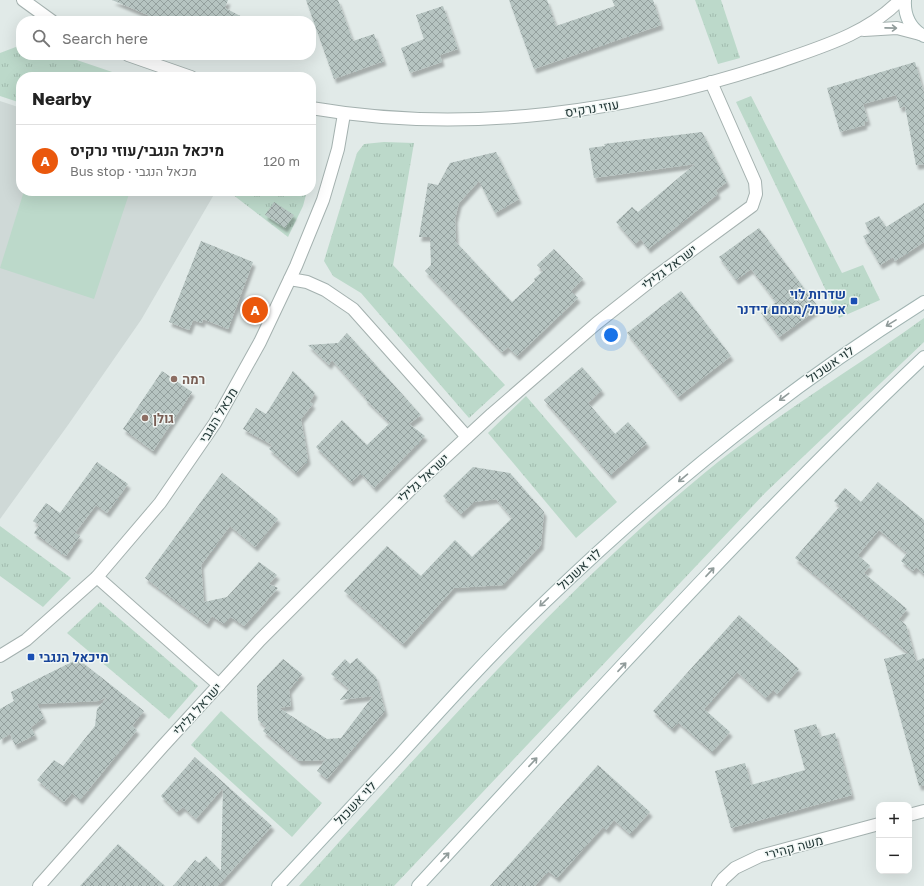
<!DOCTYPE html>
<html lang="en">
<head>
<meta charset="utf-8">
<style>
	body { margin:0; font-family:"Golos Text",Heebo,sans-serif; background:#f2f2f2; color:#222 }
	.controls { position:absolute; right:12px; bottom:12px; display:grid; overflow:hidden; border-radius:8px; box-shadow:0 4px 16px #0002 }
	.controls button { width:36px; height:36px; display:grid; place-items:center; padding:0; border:0; border-bottom:1px solid #e0e0e0; background:#fff; color:#222; font:20px sans-serif }
	.you { position:absolute; left:611px; top:335px; width:14px; height:14px; margin:-10px; border:3px solid #fff; border-radius:50%; background:#1a73e8; box-shadow:0 0 0 6px #1a73e833 }
	.badge { display:grid; place-items:center; width:26px; height:26px; border-radius:50%; background:#ea580c; color:#fff; font-size:13px; font-weight:700 }
	.pin { position:absolute; translate:-50% -50%; border:2px solid #fff; box-shadow:0 1px 4px #0006 }
	.list { margin:0; padding:0; list-style:none }
	h2 { display:flex; justify-content:space-between; align-items:center; height:52px; margin:0; padding:0 16px; font-size:17px }
	h2 small { font-size:13px; font-weight:400; color:#767676 }
	.list li { display:grid; grid-template-columns:26px 1fr auto; gap:12px; align-items:center; box-sizing:border-box; height:72px; padding:0 16px; border-top:1px solid #e0e0e0 }
	.list b { display:block; font-size:15px; white-space:nowrap }
	.list p { margin:0; font-size:13px; white-space:nowrap; color:#767676 }
	.list em { font-size:13px; font-style:normal; color:#767676 }
	.icon { flex:none; width:22px; height:22px; fill:none; stroke:currentColor; stroke-width:2; stroke-linecap:round; stroke-linejoin:round }
	.map { position:relative; flex:none; width:924px; height:886px; overflow:hidden }
	.search { position:absolute; background:#fff; box-shadow:0 4px 16px #0002; left:16px; top:16px; width:300px; height:44px; display:flex; align-items:center; gap:10px; box-sizing:border-box; padding:0 14px; border-radius:16px; color:#767676; font-size:15px }
	.panel { position:absolute; background:#fff; box-shadow:0 4px 16px #0002; left:16px; top:72px; width:300px; height:124px; border-radius:16px }
	.map>svg:first-child { display:block }
</style>
</head>
<body>
<div class="map">
<svg width="924" height="886" viewBox="0 0 924 886">
	<defs>
		<pattern id="park-tufts" width="24" height="20" patternUnits="userSpaceOnUse"><rect width="24" height="20" fill="#bcd9ca"/><path d="M3 7l-1-3M5 7V3M7 7l1-3M15 17l-1-3M17 17v-4M19 17l1-3" fill="none" stroke="#a1bbae"/></pattern>
		<pattern id="building-cross-hatch" width="8" height="8" patternUnits="userSpaceOnUse"><rect width="8" height="8" fill="#b6c4c1"/><path d="M0 0l8 8M0 8l8-8" fill="none" stroke="#94a09e"/></pattern>
		<filter id="shadow"><feDropShadow dx="2.5" dy="4.5" stdDeviation="1" flood-color="#0004"/></filter>
	</defs>
	<rect width="100%" height="100%" fill="#e1eae8"/>
	<polygon fill="#cfd9d7" points="0,101 21,108 21,191 216,191 141,320 68,425 0,519"/>
	<g fill="url(#park-tufts)">
		<polygon points="695,0 721,0 740,58 718,64"/>
		<polygon points="21,45 21,55 62,55 127,77 21,77 21,103 0,96 0,53"/>
		<polygon points="751,96 842,273 863,265 880,300 839,318 736,102"/>
		<polygon points="384,142 414,143 393,265 505,385 469,418 361,293 333,276 324,261 357,153 364,144"/>
		<polygon points="228,191 307,191 303,206 288,237"/>
		<path d="M924 318V342L766 492 394 886H299C433 740 563 587 718 462 784 410 856 367 924 318Z"/>
		<polygon points="526,396 617,502 576,538 488,433"/>
		<polygon points="0,526 71,578 43,607 0,576"/>
		<polygon points="100,602 198,686 169,719 67,633"/>
		<polygon points="221,711 322,803 292,837 191,745"/>
	</g>
	<polygon fill="#bcd9ca" points="24,191 130,191 94,299 0,268"/>
	<g fill="url(#building-cross-hatch)" filter="url(#shadow)">
		<polygon points="112,0 228,0 225,8 250,21 162,21"/>
		<polygon points="306,0 338,0 353,41 374,34 384,61 334,79"/>
		<polygon points="509,0 547,0 556,26 615,6 612,0 653,0 661,25 534,69"/>
		<polygon points="443,6 458,49 440,55 442,62 410,73 401,48 424,39 416,15"/>
		<polygon points="915,62 924,93 924,164 916,165 905,106 900,108 896,95 863,104 868,121 864,122 865,125 840,132 827,88"/>
		<polygon points="702,132 727,182 716,190 718,194 648,249 641,239 635,244 616,222 632,207 638,212 695,164 594,178 589,148 605,146 604,144"/>
		<polygon points="496,152 519,199 495,213 479,181 459,203 455,219 456,242 512,302 535,281 534,279 543,271 537,265 554,249 583,279 571,291 578,298 517,356 508,347 502,352 425,271 431,265 430,237 419,237 428,183 438,185 450,163"/>
		<polygon points="274,202 294,215 285,228 265,215"/>
		<polygon points="924,203 924,242 895,261 893,257 880,265 863,236 870,233 865,223 879,216 886,227"/>
		<polygon points="759,228 819,308 779,337 761,313 776,302 751,269 736,280 719,257"/>
		<polygon points="201,241 253,262 228,329 203,319 202,323 193,320 189,330 169,322"/>
		<polygon points="681,291 731,356 678,397 627,333"/>
		<polygon points="347,333 421,415 409,424 425,436 374,488 361,473 351,482 316,447 342,420 367,445 390,423 365,399 366,398 332,360 329,365 308,345 338,343"/>
		<polygon points="582,367 602,390 588,403 615,434 628,422 647,443 610,475 544,400"/>
		<polygon points="162,371 192,392 153,451 123,429"/>
		<polygon points="293,371 315,393 310,402 313,404 301,419 308,460 296,473 269,449 272,445 243,429 256,408 266,414"/>
		<polygon points="97,462 128,484 107,513 96,505 75,533 80,536 66,556 34,533 39,525 33,521 46,503 60,513"/>
		<polygon points="473,467 510,473 544,512 541,545 503,585 454,588 403,644 344,591 387,546 421,576 455,540 472,557 512,518 496,499 474,502 461,514 443,496"/>
		<polygon points="222,473 278,519 255,547 230,526 201,565 204,602 227,597 259,562 277,575 269,584 278,588 244,626 231,617 224,624 212,616 207,624 145,578"/>
		<polygon points="878,482 924,520 924,574 916,567 913,571 901,561 907,553 879,530 858,555 870,566 864,573 907,609 899,619 906,625 916,661 924,658 924,785 919,786 884,659 908,653 795,558 840,506 834,501 845,488 861,502"/>
		<polygon points="739,615 799,669 777,694 773,690 766,698 737,672 704,709 730,732 712,752 678,722 672,729 653,711"/>
		<polygon points="357,658 376,677 385,711 327,779 317,771 325,760 299,761 263,731 266,727 258,720 257,686 283,659 302,674 289,690 291,706 279,708 327,739 341,738 373,696 340,700 349,689 331,674 345,659 350,664"/>
		<polygon points="78,659 144,711 132,726 137,730 80,800 72,793 64,802 37,780 54,760 63,766 95,726 97,709 107,697 98,701 37,704 44,718 31,727 35,735 15,745 10,734 0,740 0,709 14,701 11,692"/>
		<polygon points="816,724 820,737 835,733 852,795 731,828 715,771 745,763 751,785 805,770 794,730"/>
		<polygon points="195,757 272,826 218,886 173,886 195,860 199,863 206,856 221,871 223,788 196,819 183,807 177,812 161,796"/>
		<polygon points="598,765 650,812 630,834 614,820 606,830 603,827 557,878 548,871 535,886 490,886"/>
		<polygon points="118,844 165,886 80,886"/>
	</g>
	<g fill="none" stroke-linecap="round" stroke-linejoin="round">
		<defs>
			<g id="street">
				<polyline points="23,0 52,21"/>
				<polyline points="864,30 897,28 920,34"/>
				<polyline points="128,55 191,77"/>
				<path d="M311 108C468 135 631 112 781 61 824 46 868 33 900 0"/>
				<polyline points="290,279 307,282 325,290 353,309 467,437"/>
				<polyline points="97,577 219,685"/>
				<polyline points="0,656 26,640 97,577 160,503 215,423 260,342 296,266 323,200 338,149 344,114"/>
				<polyline points="909,815 924,811"/>
				<polyline points="39,886 162,747 260,640 414,486 492,414 597,323 654,278 752,206 756,194 755,182 711,82"/>
				<polyline points="718,886 723,879 735,868 760,856 879,824"/>
			</g>
			<g id="secondary">
				<path d="M905 0C904 15 910 29 924 36"/>
				<path d="M278 886C318 843 358 800 398 757 446 704 494 651 546 601 662 489 787 388 924 302"/>
				<path d="M418 886C584 707 747 525 924 357"/>
			</g>
		</defs>
		<use href="#street" stroke="#a4b1af" stroke-width="14"/>
		<use href="#secondary" stroke="#a1b4b2" stroke-width="14"/>
		<use href="#street" stroke="#fff" stroke-width="12"/>
		<use href="#secondary" stroke="#fff" stroke-width="12"/>
	</g>
	<defs><path id="oneway-shaft" d="M-6 0H5M1.5-3L5.5 0L1.5 3" fill="none" stroke-width="1.6" stroke-linecap="round" stroke-linejoin="round"/></defs>
	<g stroke="#919c9b">
		<use href="#oneway-shaft" transform="translate(891 28) rotate(1)"/>
		<use href="#oneway-shaft" transform="translate(891 323) rotate(148)"/>
		<use href="#oneway-shaft" transform="translate(784 397) rotate(143)"/>
		<use href="#oneway-shaft" transform="translate(683 478) rotate(140)"/>
		<use href="#oneway-shaft" transform="translate(710 572) rotate(-47)"/>
		<use href="#oneway-shaft" transform="translate(544 602) rotate(136)"/>
		<use href="#oneway-shaft" transform="translate(622 667) rotate(-47)"/>
		<use href="#oneway-shaft" transform="translate(533 762) rotate(-47)"/>
		<use href="#oneway-shaft" transform="translate(445 857) rotate(-47)"/>
	</g>
	<g fill="#1a4fb4" stroke="#f1f7f5" stroke-width="1.5">
		<rect x="850" y="297" width="8" height="8" rx="2"/>
		<rect x="27" y="653" width="8" height="8" rx="2"/>
	</g>
	<g fill="#8d6e63" stroke="#f1f7f5" stroke-width="1.5">
		<circle cx="174" cy="379" r="4"/>
		<circle cx="145" cy="418" r="4"/>
	</g>
	<g text-anchor="middle" stroke-width="3" stroke-linejoin="round" paint-order="stroke">
		<g font-size="13" fill="#233837" stroke="#f1f7f5">
			<text transform="translate(592 108) rotate(-9)" y="5">עוזי נרקיס</text>
			<text transform="translate(669 267) rotate(-37)" y="5">ישראל גלילי</text>
			<text transform="translate(830 364) rotate(-35)" y="5">לוי אשכול</text>
			<text transform="translate(218 415) rotate(-59)" y="5">מכאל הנגבי</text>
			<text transform="translate(423 478) rotate(-43)" y="5">ישראל גלילי</text>
			<text transform="translate(579 569) rotate(-43)" y="5">לוי אשכול</text>
			<text transform="translate(197 709) rotate(-48)" y="5">ישראל גלילי</text>
			<text transform="translate(355 803) rotate(-47)" y="5">לוי אשכול</text>
			<text transform="translate(794 847) rotate(-15)" y="5">משה קהירי</text>
		</g>
		<g font-size="13" font-weight="bold" fill="#164399" stroke="#f1f7f5" text-anchor="end">
			<text x="846" y="299">שדרות לוי<tspan x="846" dy="15">אשכול/מנחם דידנר</tspan></text>
			<text x="39" y="662" text-anchor="start">מיכאל הנגבי</text>
		</g>
		<g font-size="13" font-weight="bold" fill="#785e54" stroke="#f1f7f5" text-anchor="start">
			<text x="182" y="384">רמה</text>
			<text x="153" y="423">גולן</text>
		</g>
	</g>
</svg>
<div class="controls">
<button>+</button>
<button>−</button>
</div>
<div class="you"></div>
<div class="pin badge" style="left:255px;top:310px">A</div>
<div class="search"><svg class="icon" aria-label="search" viewBox="0 0 24 24"><circle cx="10" cy="10" r="6"/><path d="M15 15l6 6"/></svg>Search here</div>
<section class="panel">
<h2>Nearby<small></small></h2>
<ul class="list">
<li><span class="badge">A</span><div><b>מיכאל הנגבי/עוזי נרקיס</b><p>Bus stop · מכאל הנגבי</p></div><em>120 m</em></li>
</ul>
</section>
</div>
</body>
</html>
